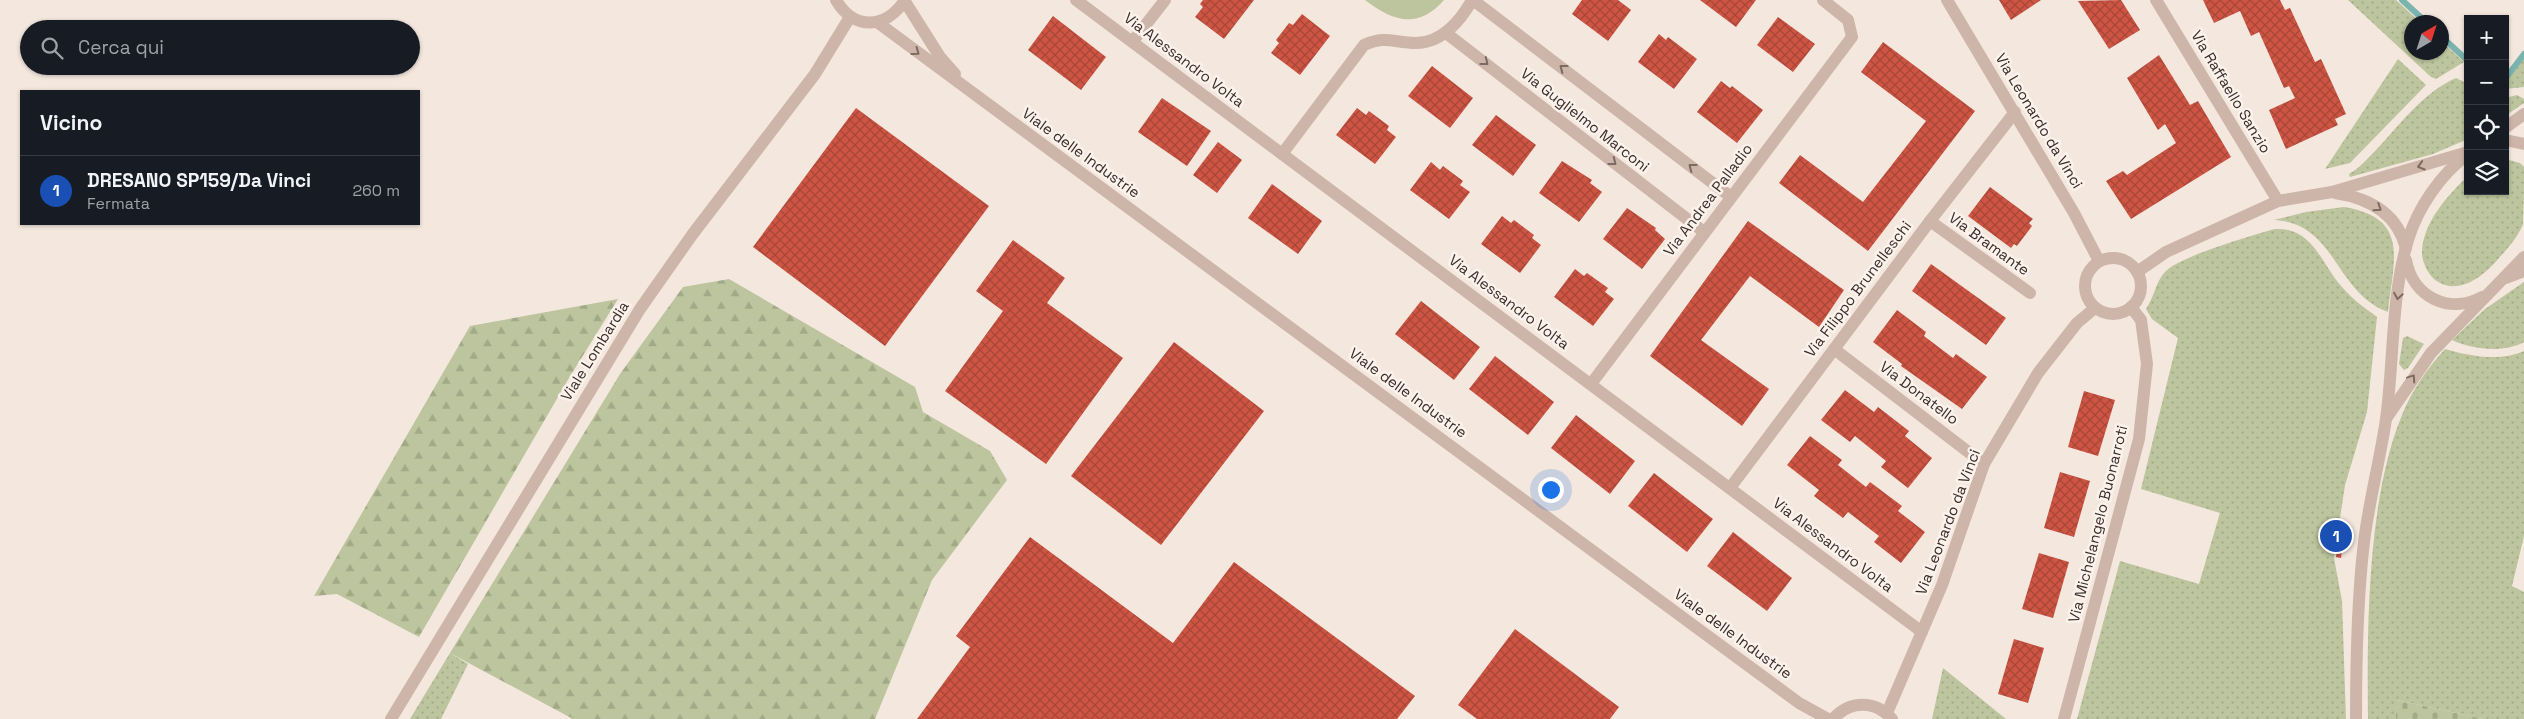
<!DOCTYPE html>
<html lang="it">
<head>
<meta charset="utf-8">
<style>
	body { margin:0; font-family:"Space Grotesk",sans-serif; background:#242831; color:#f1f3f6 }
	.controls { position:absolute; right:15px; top:15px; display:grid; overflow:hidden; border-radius:0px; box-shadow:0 1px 4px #0004 }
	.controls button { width:45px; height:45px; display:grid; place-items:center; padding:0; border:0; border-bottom:1px solid #363941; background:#171b24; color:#f1f3f6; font:25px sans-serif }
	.compass { position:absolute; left:2404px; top:15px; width:45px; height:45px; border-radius:50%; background:#171b24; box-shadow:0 1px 4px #0004; rotate:39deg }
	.you { position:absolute; left:1550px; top:489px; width:18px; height:18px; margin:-12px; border:4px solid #fff; border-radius:50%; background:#1a73e8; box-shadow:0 0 0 8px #1a73e833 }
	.badge { display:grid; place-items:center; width:32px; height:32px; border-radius:50%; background:#0f766e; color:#fff; font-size:16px; font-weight:700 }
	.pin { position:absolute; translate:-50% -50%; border:2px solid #fff; box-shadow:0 1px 5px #0006 }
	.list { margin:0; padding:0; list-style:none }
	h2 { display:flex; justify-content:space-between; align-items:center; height:65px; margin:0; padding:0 20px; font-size:21px }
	h2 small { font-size:16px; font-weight:400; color:#9ea1a6 }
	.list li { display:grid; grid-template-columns:32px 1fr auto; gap:15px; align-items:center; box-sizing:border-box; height:70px; padding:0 20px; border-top:1px solid #363941 }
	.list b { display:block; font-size:19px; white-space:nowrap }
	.list p { margin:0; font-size:16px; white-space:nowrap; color:#9ea1a6 }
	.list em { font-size:16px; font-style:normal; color:#9ea1a6 }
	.icon { flex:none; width:28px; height:28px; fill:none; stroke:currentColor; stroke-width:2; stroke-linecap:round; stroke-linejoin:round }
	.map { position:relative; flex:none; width:2524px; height:719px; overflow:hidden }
	.search { position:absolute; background:#171b24; box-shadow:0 1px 4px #0004; left:20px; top:20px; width:400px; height:55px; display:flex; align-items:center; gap:12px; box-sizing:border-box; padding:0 18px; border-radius:28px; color:#9ea1a6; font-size:19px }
	.panel { position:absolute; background:#171b24; box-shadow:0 1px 4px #0004; left:20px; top:90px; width:400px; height:135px; border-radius:0px }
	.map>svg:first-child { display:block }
</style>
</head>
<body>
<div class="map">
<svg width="2524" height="719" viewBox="0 0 2524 719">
	<defs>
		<pattern id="grass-dots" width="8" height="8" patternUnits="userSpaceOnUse" patternTransform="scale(1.25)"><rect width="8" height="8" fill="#bcc59d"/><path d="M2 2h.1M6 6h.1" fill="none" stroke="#a2a987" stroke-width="1.8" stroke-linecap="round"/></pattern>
		<pattern id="forest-firs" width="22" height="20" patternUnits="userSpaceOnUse" patternTransform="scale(1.25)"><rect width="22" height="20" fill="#bcc59d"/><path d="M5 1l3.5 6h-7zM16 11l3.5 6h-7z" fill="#a2a987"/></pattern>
		<pattern id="cemetery-stones" width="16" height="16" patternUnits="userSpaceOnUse" patternTransform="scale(1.25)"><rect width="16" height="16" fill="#bcc59d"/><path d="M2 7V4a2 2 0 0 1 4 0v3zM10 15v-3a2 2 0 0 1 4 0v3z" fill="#a2a987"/></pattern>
		<pattern id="building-cross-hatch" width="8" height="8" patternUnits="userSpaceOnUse" patternTransform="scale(1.25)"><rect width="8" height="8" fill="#ce5443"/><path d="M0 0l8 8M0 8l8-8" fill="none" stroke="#a84638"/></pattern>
	</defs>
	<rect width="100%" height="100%" fill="#f4e7de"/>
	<g fill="url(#grass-dots)">
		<polygon points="2348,0 2396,0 2420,22 2412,22 2412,52 2442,52 2442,42 2464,62 2436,79 2431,77"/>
		<polygon points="2524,58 2524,87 2505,89 2505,83"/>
		<polygon points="2398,59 2426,85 2350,163 2325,169"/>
		<path d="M2456 78 2468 84V139L2433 154 2350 177 2349 174C2360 168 2369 157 2378 148 2401 123 2424 92 2456 78Z"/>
		<polygon points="2517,95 2524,99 2524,103 2505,116 2505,98"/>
		<path d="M2505 159 2520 163 2524 167C2524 181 2524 211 2523 224 2518 237 2508 248 2499 258 2484 276 2458 297 2435 280 2428 274 2422 262 2422 253 2422 223 2448 195 2468 176V191H2505Z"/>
		<path d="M2344 207C2411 218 2393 261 2388 312 2335 293 2336 223 2274 220L2306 212Z"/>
		<path d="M2275 229C2313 227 2321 264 2342 287 2352 299 2365 308 2377 317L2367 412 2345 485 2334 558 2342 601 2346 719H2077L2120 561 2199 584 2220 513 2141 489 2178 338 2152 319 2146 309C2154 298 2156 281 2165 272 2178 257 2253 235 2275 229Z"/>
		<path d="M2524 282V342C2504 353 2473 350 2452 340L2485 309Z"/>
		<polygon points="2407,336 2424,344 2408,368 2404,370 2399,364 2403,338"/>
		<path d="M2445 349C2469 356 2500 362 2524 351V536L2512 586 2524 592V719H2484L2396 700V719H2368C2367 628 2367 500 2402 415 2412 390 2427 369 2445 349Z"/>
		<polygon points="450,653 468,664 441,719 410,719"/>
		<polygon points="1943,668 2006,719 1932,719"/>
	</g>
	<g fill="url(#forest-firs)">
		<polygon points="729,279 915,387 923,412 990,451 1007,480 932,580 875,719 573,719 450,653 620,374 683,287"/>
		<polygon points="618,299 569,378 419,637 337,594 314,596 470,326"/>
	</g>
	<polygon fill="url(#cemetery-stones)" points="2396,700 2484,719 2396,719"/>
	<path fill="#bcc59d" d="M1365 0H1444C1418 30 1392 21 1365 0Z"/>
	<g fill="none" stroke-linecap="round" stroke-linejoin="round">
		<g stroke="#7bb4af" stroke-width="6">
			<polyline points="2402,0 2426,22"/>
			<polyline points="2442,37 2468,61"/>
			<polyline points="2505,79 2524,54"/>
		</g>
	</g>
	<g fill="url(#building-cross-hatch)">
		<polygon points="1203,0 1254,0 1224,39 1195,17 1203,7 1200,4"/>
		<polygon points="1582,0 1618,0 1631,10 1608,41 1572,14"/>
		<polygon points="1700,0 1756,0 1736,27"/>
		<polygon points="1999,0 2041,0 2011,20"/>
		<polygon points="2121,0 2140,30 2109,49 2078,1"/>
		<polygon points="2203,0 2280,0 2285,10 2290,8 2315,62 2321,59 2346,114 2335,119 2338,125 2286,149 2269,110 2295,98 2289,86 2284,88 2259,32 2251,36 2240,11 2214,23"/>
		<polygon points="1302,14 1330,36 1300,75 1271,53 1279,43 1276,40 1289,23 1293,25"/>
		<polygon points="1053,16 1106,57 1081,90 1028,50"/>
		<polygon points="1778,17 1815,44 1793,72 1757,45"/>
		<polygon points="1659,34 1666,40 1668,37 1697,59 1674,89 1638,62"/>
		<polygon points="1883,42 1975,111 1868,251 1779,183 1800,155 1863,202 1926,121 1861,72"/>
		<polygon points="2159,55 2190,105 2198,101 2231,157 2131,219 2106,181 2123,171 2127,175 2176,143 2165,124 2158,130 2127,78"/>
		<polygon points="1432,66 1473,98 1450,128 1408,96"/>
		<polygon points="1721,81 1730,88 1732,86 1763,110 1737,143 1697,112"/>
		<polygon points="1162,98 1211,131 1187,166 1138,132"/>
		<polygon points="856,108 989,206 885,346 753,247"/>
		<polygon points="1357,108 1366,115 1369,111 1389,126 1387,130 1396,137 1375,164 1336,135"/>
		<polygon points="1496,115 1536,145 1513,176 1472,145"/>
		<polygon points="1218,142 1242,160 1217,193 1193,175"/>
		<polygon points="1562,161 1592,180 1590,183 1602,192 1579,222 1539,193"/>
		<polygon points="1431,162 1440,170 1443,166 1463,181 1460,185 1470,192 1449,219 1410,190"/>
		<polygon points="1272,184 1322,221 1298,254 1248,218"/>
		<polygon points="1990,187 2033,219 2029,223 2032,226 2017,246 2014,244 2011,248 1968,216"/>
		<polygon points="1627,208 1656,228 1655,230 1665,239 1642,269 1603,239"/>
		<polygon points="1502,216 1511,223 1514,220 1534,235 1532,238 1541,245 1520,273 1481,244"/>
		<polygon points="1748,221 1844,290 1819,327 1750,276 1701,340 1769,389 1742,426 1650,356"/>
		<polygon points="1013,240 1065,278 1047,303 1123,358 1046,464 945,391 1003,311 976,291"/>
		<polygon points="1931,264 2006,318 1986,345 1912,291"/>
		<polygon points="1575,269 1584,276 1587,273 1608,288 1605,292 1614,299 1593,326 1554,297"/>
		<polygon points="1421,301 1480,347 1454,380 1395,334"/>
		<polygon points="1897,310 1926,332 1924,336 1953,358 1956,354 1987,377 1962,409 1901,366 1902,364 1873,342"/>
		<polygon points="1174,342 1264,411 1161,545 1071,476"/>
		<polygon points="1495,356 1554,402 1528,435 1469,389"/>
		<polygon points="1845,390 1874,412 1878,407 1909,431 1905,436 1932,458 1908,488 1881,467 1886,461 1855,436 1850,442 1821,420"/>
		<polygon points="2084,391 2115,400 2098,456 2068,447"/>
		<polygon points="1576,415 1635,461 1610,494 1551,448"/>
		<polygon points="1810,436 1842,460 1838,465 1866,487 1870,482 1902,506 1898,511 1925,532 1901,563 1874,542 1879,536 1848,512 1843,518 1814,496 1819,490 1787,465"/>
		<polygon points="2060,472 2090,481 2074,537 2044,528"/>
		<polygon points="1654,473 1713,519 1687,552 1628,506"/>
		<polygon points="1733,532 1792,578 1767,611 1707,566"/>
		<polygon points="1030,537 1173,643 1234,562 1415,696 1397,719 917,719 970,647 956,636"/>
		<polygon points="2338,544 2343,544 2341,558 2336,557"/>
		<polygon points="2039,553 2069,562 2053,618 2022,609"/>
		<polygon points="1515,629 1619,707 1610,719 1477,719 1458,705"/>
		<polygon points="2014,639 2044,648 2028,703 1998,694"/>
	</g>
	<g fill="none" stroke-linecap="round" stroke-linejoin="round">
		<g stroke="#ceb5a9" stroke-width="12">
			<path d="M836 0C854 31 886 29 905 0"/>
			<polyline points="904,0 940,57 955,74"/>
			<polyline points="1076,0 1922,632"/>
			<polyline points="1473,0 1731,197"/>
			<polyline points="1947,0 2074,213 2099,261"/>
			<polyline points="2156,0 2278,201"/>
			<polyline points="877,22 1697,628 1799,703 1828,719"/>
			<polyline points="1446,33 1704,232"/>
			<polyline points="1133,41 1165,0"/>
			<path d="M1282 154 1364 45C1386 35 1394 43 1416 43 1442 43 1461 20 1472 0"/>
			<path d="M2335 193C2369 198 2397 213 2406 248"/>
			<polyline points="1930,221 2030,293"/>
			<circle cx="2113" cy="286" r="28"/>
			<polyline points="2137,272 2166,252 2278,201 2332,192 2468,152"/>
			<polyline points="2506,278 2524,271"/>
			<polyline points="1834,349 1984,464"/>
			<polyline points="1591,384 1852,37 1848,20 1823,0"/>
			<polyline points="1730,488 1930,221 2015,112"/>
			<polyline points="1887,713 1942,585 1984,464 2038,373 2077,323 2095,308"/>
			<polyline points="391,719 640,309 692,235 815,74 850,17"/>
			<path d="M1833 719C1850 700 1875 700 1892 719"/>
			<polyline points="2064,719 2139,439 2147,364 2141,320 2131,307"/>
		</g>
		<g stroke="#ceb5a9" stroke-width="12">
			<polyline points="2505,128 2524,114"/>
			<polyline points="2505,140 2524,144"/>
			<path d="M2406 260C2413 297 2449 315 2482 297"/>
			<polyline points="2387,417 2431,353 2524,257"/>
			<path d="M2356 719C2356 660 2357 600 2364 542 2369 501 2380 460 2386 419 2394 361 2391 296 2408 240 2418 207 2441 174 2468 154"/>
		</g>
	</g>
	<defs><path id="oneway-chevron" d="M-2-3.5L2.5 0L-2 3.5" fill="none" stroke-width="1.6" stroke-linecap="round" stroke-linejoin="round" transform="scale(1.25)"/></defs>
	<g stroke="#7d6a63">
		<use href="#oneway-chevron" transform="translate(916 52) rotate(36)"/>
		<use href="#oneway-chevron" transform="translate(1485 62) rotate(38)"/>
		<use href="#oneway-chevron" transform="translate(1563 68) rotate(-143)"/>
		<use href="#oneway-chevron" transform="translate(1613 162) rotate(38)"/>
		<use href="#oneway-chevron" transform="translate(2421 166) rotate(164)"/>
		<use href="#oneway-chevron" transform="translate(1692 167) rotate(-143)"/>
		<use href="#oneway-chevron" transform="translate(2378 208) rotate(33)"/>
		<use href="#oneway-chevron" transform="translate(2398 296) rotate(99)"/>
		<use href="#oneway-chevron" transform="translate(2412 378) rotate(-56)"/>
	</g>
	<g text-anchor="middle" stroke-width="5" stroke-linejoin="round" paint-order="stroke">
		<g font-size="15" fill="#3a2c29" stroke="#fbf2eb">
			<text transform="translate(1184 60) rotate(37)" y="5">Via Alessandro Volta</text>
			<text transform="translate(2231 92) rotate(59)" y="5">Via Raffaello Sanzio</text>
			<text transform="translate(1585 120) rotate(38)" y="5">Via Guglielmo Marconi</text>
			<text transform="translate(2039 121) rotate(59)" y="5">Via Leonardo da Vinci</text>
			<text transform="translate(1081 153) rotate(36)" y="5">Viale delle Industrie</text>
			<text transform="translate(1708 200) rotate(-53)" y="5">Via Andrea Palladio</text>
			<text transform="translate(1989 244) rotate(36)" y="5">Via Bramante</text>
			<text transform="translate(1858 289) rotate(-53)" y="5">Via Filippo Brunelleschi</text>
			<text transform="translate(1509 302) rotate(37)" y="5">Via Alessandro Volta</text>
			<text transform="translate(595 351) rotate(-58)" y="5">Viale Lombardia</text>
			<text transform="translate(1408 393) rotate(36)" y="5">Viale delle Industrie</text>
			<text transform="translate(1919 393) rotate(37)" y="5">Via Donatello</text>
			<text transform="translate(1948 522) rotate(-69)" y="5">Via Leonardo da Vinci</text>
			<text transform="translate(2098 524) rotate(-76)" y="5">Via Michelangelo Buonarroti</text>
			<text transform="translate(1833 545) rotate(37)" y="5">Via Alessandro Volta</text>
			<text transform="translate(1733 634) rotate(36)" y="5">Viale delle Industrie</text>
		</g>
	</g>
</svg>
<div class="controls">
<button>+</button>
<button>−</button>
<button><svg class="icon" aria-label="locate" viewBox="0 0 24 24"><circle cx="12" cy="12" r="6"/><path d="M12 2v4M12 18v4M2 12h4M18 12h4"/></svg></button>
<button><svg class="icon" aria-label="layers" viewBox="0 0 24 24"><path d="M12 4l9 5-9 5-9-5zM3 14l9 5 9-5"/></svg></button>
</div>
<svg class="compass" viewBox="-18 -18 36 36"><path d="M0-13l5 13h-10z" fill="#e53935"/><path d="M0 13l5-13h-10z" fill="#9ea1a6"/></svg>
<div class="you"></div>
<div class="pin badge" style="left:2336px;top:536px;background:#1a4fb4">1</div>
<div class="search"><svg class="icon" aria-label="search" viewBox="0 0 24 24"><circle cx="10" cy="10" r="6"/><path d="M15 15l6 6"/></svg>Cerca qui</div>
<section class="panel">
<h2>Vicino<small></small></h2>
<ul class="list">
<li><span class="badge" style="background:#1a4fb4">1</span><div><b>DRESANO SP159/Da Vinci</b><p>Fermata</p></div><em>260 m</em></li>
</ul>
</section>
</div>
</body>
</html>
